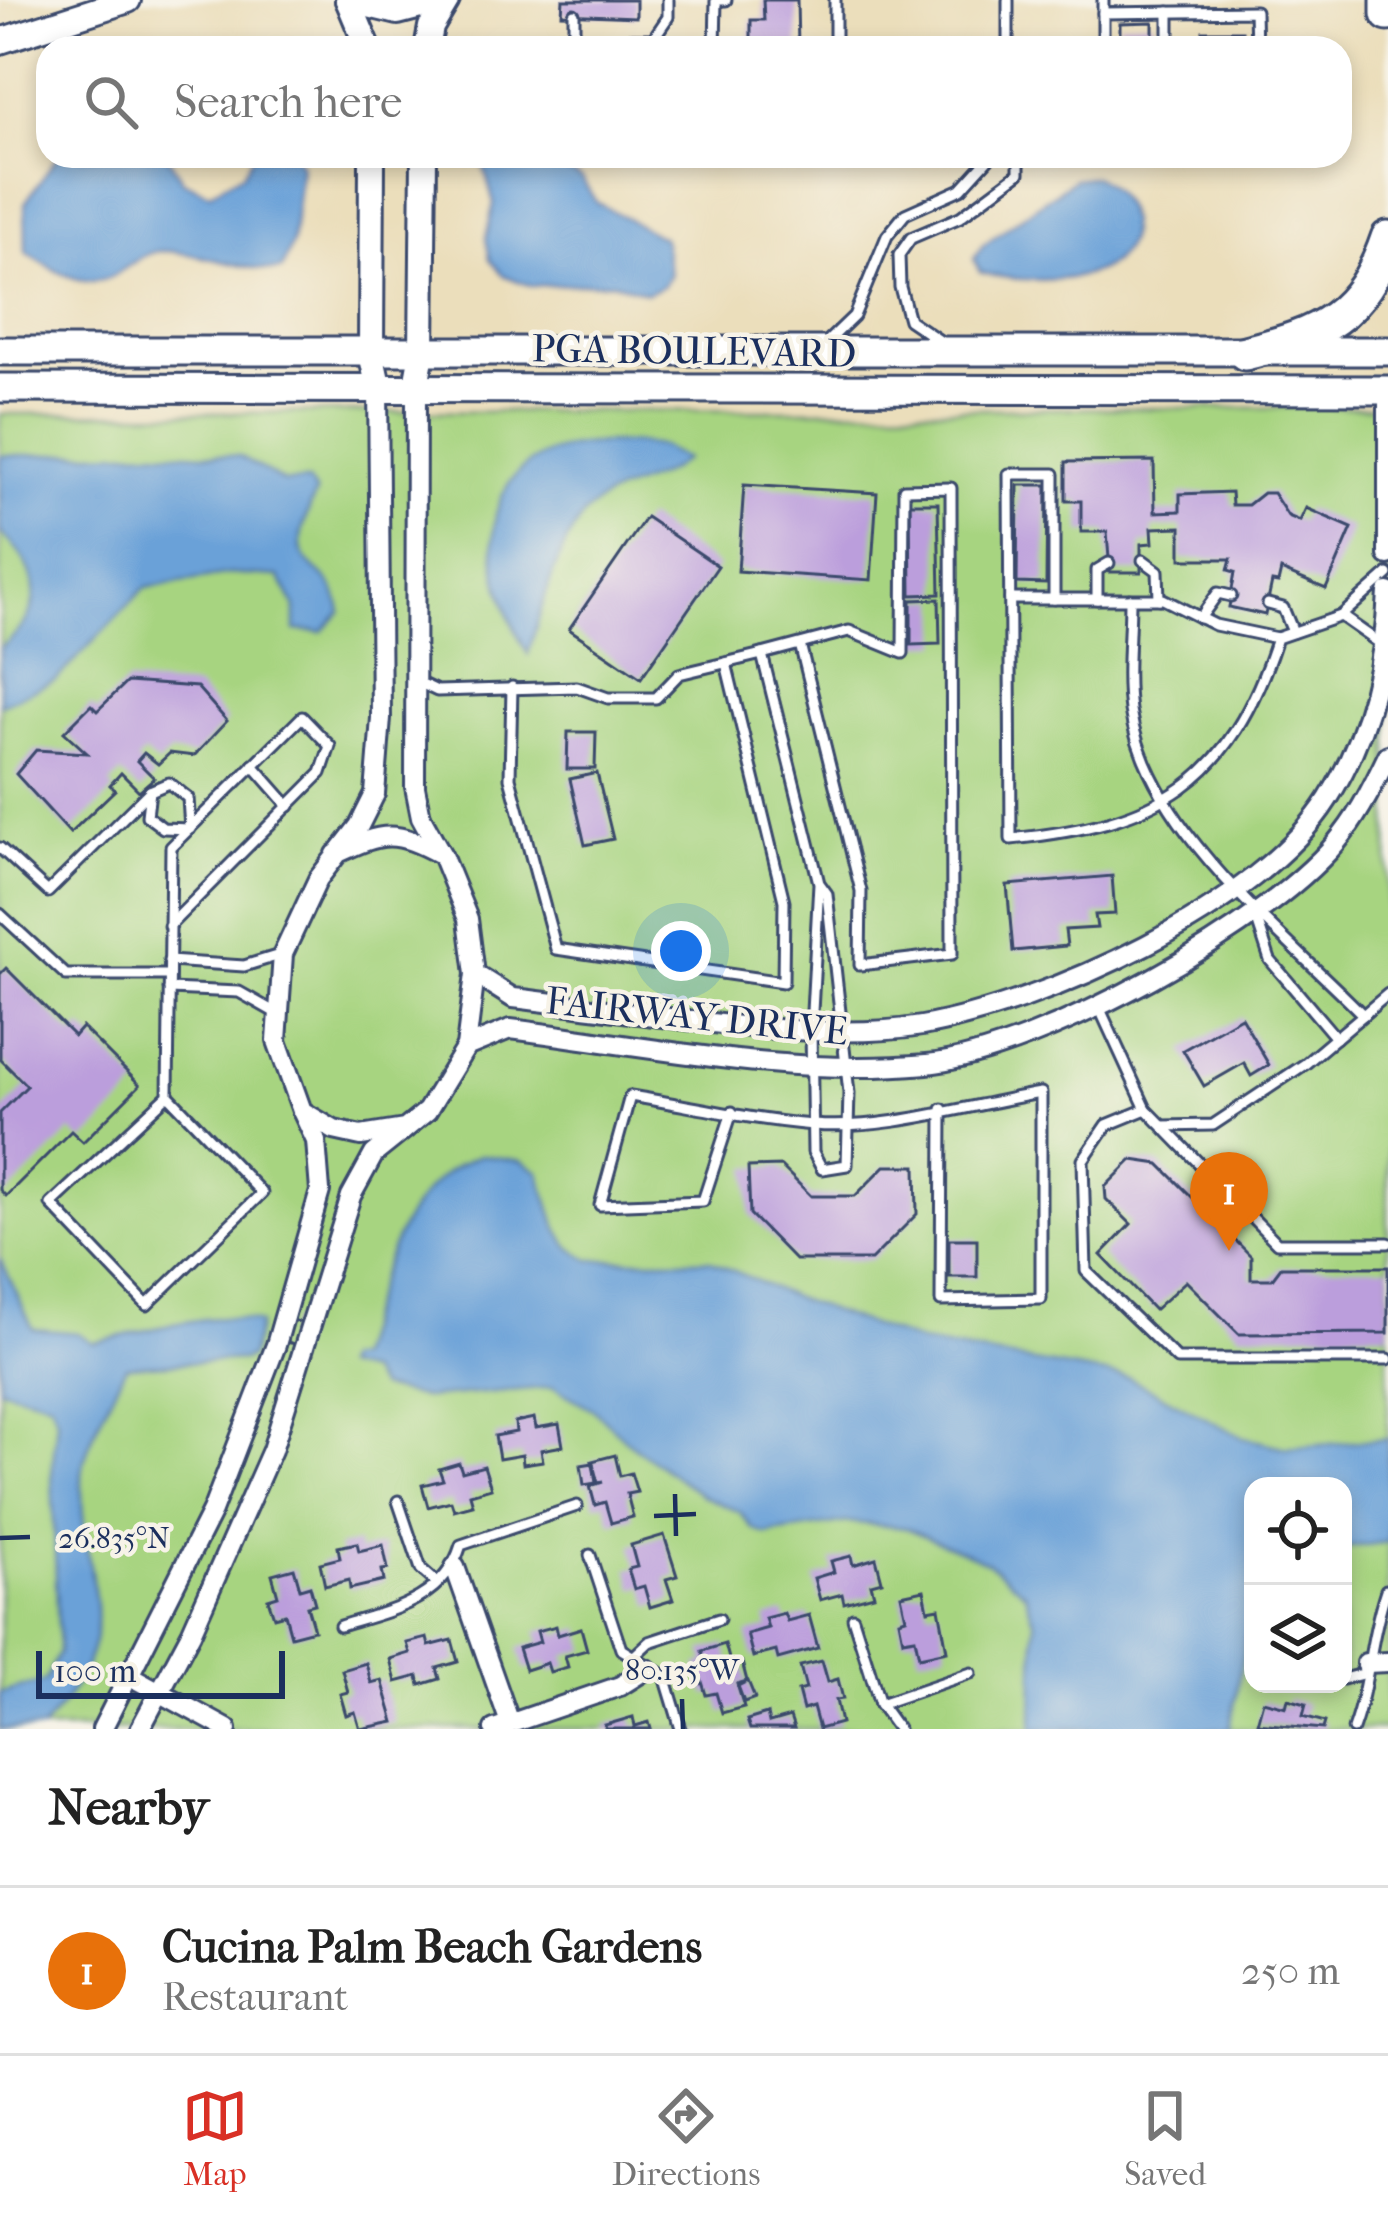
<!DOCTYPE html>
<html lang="en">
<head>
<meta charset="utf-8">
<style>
	body { margin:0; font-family:"IM FELL French Canon",serif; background:#f2f2f2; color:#222 }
	.controls { position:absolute; right:36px; bottom:36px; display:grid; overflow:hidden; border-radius:24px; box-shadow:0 6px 18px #0003 }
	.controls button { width:108px; height:108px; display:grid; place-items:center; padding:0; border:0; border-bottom:3px solid #e0e0e0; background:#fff; color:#222; font:60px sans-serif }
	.scale { position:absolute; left:36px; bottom:30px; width:249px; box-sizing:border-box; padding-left:12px; border:6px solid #1b2f5e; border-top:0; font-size:33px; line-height:42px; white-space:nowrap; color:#1b2f5e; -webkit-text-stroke:9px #f7f3e8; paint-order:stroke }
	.you { position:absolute; left:681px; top:951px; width:42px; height:42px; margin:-30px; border:9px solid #fff; border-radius:50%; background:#1a73e8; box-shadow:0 0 0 18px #1a73e833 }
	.badge { display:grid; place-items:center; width:78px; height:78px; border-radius:50%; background:#d93025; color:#fff; font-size:39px; font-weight:700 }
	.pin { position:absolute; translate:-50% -99px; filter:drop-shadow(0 3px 6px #0008) }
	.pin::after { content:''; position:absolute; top:63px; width:42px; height:36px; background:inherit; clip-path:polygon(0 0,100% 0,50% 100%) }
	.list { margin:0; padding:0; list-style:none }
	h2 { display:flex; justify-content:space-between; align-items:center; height:156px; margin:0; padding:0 48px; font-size:51px }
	h2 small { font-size:39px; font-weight:400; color:#767676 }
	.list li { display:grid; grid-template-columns:78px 1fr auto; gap:36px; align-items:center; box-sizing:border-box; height:168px; padding:0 48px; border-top:3px solid #e0e0e0 }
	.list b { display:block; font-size:45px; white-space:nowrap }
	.list p { margin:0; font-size:39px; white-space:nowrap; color:#767676 }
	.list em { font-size:39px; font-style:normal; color:#767676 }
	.icon { flex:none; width:66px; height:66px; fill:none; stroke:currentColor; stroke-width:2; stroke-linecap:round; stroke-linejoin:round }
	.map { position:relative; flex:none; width:1388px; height:1729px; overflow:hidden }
	.search { position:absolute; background:#fff; box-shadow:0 6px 18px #0003; left:36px; right:36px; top:36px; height:132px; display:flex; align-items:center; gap:30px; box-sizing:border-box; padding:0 42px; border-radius:36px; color:#767676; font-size:45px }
	.sheet { height:324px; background:#fff }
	nav { display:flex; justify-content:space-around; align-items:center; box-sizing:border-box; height:168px; border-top:3px solid #e0e0e0; background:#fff; font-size:33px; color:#767676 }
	nav a { display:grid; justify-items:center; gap:6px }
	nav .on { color:#d93025 }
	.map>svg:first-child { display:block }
</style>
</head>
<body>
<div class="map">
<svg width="1388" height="1729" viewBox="0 0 1388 1729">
	<rect width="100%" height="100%" fill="#f7f3e8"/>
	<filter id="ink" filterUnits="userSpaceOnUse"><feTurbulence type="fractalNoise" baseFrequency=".00833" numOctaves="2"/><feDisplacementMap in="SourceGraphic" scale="24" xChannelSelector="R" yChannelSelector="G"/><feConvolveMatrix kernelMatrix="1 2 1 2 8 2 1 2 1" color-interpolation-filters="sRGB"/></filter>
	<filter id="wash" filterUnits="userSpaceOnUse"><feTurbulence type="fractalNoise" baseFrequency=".004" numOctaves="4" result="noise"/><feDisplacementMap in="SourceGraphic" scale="48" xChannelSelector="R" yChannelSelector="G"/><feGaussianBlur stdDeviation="2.7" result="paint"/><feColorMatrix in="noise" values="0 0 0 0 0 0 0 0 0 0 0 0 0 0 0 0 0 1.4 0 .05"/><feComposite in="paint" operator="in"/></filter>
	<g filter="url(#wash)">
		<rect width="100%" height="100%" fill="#ebdebb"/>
		<path fill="#a7d480" stroke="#61826f" stroke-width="3" fill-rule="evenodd" d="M1388 407V1729H0V414ZM1253 1486H1343V1684H1253Z"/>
		<g fill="#6aa1d8" stroke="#42689b" stroke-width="3">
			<path d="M58 156H167L183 181 210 193 243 173 253 156H295L301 165 292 243 282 269C257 275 198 251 162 251 138 251 120 280 94 281 68 281 47 265 26 252L25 203Z"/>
			<polygon points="481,156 537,156 581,178 596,202 663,238 670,274 663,286 647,293 614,282 531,286 503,275 490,259 486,238 494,203"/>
			<path d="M1094 176C1137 199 1146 255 1092 273 1063 283 1008 281 980 272L974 259 983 245 1074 179Z"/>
			<path d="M636 443 660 446 685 459C661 481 628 483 600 501 560 525 541 612 528 654 494 598 465 491 544 455 572 442 605 443 636 443Z"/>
			<path d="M153 451 239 456 284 482 308 481 316 493C274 583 331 549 341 612L322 632 295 630V606L279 577 230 574 145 588 57 679 0 705V648C50 611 41 569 0 532V456Z"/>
			<path d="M481 1155 522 1161 539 1172 556 1225 569 1247 590 1260H709L800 1300 921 1343 1129 1378 1244 1438 1287 1448 1388 1439V1542L1343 1548V1486H1253V1595L1230 1729H1033L1035 1623 1025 1593 987 1562 906 1528 848 1522 765 1534 752 1528 740 1512 703 1496 633 1446 594 1410 553 1387 425 1398 379 1388 368 1373 342 1367 344 1360 355 1358C379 1283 399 1181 481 1155Z"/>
			<path d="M0 1258 33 1329 78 1333 93 1343C135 1334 221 1306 259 1324L250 1357 243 1360 126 1366C113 1391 82 1450 82 1477 78 1595 137 1623 42 1729H0V1693L45 1681 59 1653 52 1474 57 1419 51 1402 0 1388Z"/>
		</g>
		<g id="blocks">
			<g fill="#bb9edc">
				<polygon points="563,0 636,0 636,17 562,14"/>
				<polygon points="763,0 797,0 798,48 751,48 751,20 764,20"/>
				<polygon points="1153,22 1153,48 1120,48 1120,23"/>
				<rect x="1203" y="31" width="39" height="17"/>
				<polygon points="1154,461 1155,512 1180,511 1180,494 1231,492 1232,505 1248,505 1263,493 1273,493 1288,516 1300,521 1306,508 1352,528 1326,589 1281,570 1278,583 1272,582 1265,615 1229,607 1235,572 1228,570 1231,559 1181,559 1181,527 1152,528 1153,543 1141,544 1141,572 1110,572 1107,532 1081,532 1081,501 1066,501 1066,462"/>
				<polygon points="744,485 877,493 871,580 738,571"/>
				<polygon points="1018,485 1047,485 1046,584 1017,583"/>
				<polygon points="910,503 938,503 940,594 911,595"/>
				<polygon points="646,517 718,566 641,678 569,629"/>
				<polygon points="939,599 940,644 911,645 911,600"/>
				<polygon points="127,682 197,687 227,721 194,756 170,753 158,764 144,753 137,761 154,778 139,791 121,773 110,785 115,790 70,833 16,774 36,750 87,753 64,732 91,705 97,711"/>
				<polygon points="568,732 596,732 595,769 567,769"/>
				<polygon points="597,773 613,839 585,845 570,779"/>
				<polygon points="1112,876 1115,914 1095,915 1097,928 1065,930 1067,946 1013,951 1007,885"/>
				<polygon points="6,968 74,1036 82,1027 140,1085 83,1142 71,1131 6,1196 0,1190 0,1113 27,1086 0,1059 0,974"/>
				<polygon points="1241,1017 1269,1065 1251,1076 1244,1063 1204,1086 1183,1050"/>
				<polygon points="1132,1160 1159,1164 1251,1256 1251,1279 1272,1279 1281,1267 1388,1267 1388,1333 1239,1334 1186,1281 1154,1310 1101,1255 1131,1224 1106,1199 1105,1187"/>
				<polygon points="781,1166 811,1196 855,1196 885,1166 916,1166 917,1214 871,1260 795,1260 750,1214 748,1167"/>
				<rect x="949" y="1239" width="28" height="38"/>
				<polygon points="292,1320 306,1324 299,1346 285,1341"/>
				<polygon points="534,1418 536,1428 559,1424 563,1446 541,1450 543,1461 523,1464 522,1455 499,1459 495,1436 516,1432 515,1422"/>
				<polygon points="615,1455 620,1476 631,1473 637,1492 627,1494 633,1517 611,1523 605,1502 595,1505 590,1486 603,1482 598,1483 592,1461"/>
				<polygon points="459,1463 462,1472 484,1466 491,1488 470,1494 473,1505 454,1510 451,1501 428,1507 422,1485 443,1480 439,1469"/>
				<polygon points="593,1463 596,1483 584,1485 581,1465"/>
				<polygon points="664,1535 677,1576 666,1579 673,1600 650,1607 644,1586 634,1589 628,1569 637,1567 631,1545"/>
				<polygon points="357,1543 359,1551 383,1545 388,1569 382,1570 384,1581 350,1589 349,1580 325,1586 320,1563 340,1558 338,1547"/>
				<polygon points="851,1556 853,1565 876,1558 882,1581 871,1584 874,1595 844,1603 842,1594 820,1600 814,1578 834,1572 831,1561"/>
				<polygon points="294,1568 300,1589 310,1586 315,1604 307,1606 314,1630 291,1636 285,1614 274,1617 268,1599 278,1596 272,1574"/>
				<polygon points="924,1590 928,1610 939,1608 947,1651 919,1657 915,1638 903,1640 899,1620 906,1618 901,1595"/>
				<polygon points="784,1613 787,1621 809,1615 818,1648 778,1659 776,1651 753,1657 747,1634 768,1628 765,1618"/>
				<polygon points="556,1626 558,1635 581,1628 587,1650 565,1656 568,1667 550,1672 547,1663 525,1670 518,1648 540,1642 537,1631"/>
				<polygon points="427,1638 429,1646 452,1640 458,1662 437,1668 440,1679 420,1685 418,1676 396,1682 390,1659 410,1653 407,1643"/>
				<polygon points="725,1644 731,1666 742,1662 747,1681 737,1684 744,1707 722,1713 716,1693 706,1695 697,1665 705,1662 702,1651"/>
				<polygon points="822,1661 828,1682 838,1679 843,1699 836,1700 841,1723 819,1729 813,1707 803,1710 798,1691 806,1689 800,1666"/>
				<polygon points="366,1663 371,1683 382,1680 394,1722 360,1729 355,1712 346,1715 340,1694 348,1692 342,1670"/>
				<polygon points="748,1681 755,1698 744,1702 738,1686"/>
				<polygon points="1288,1699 1306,1704 1303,1716 1325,1722 1323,1729 1257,1723 1263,1701 1286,1707"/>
				<polygon points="767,1714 769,1723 790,1717 794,1729 750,1729 747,1720"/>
				<polygon points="633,1717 635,1726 649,1722 651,1729 606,1729 605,1725"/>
			</g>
		</g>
	</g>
	<g filter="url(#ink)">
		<use href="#blocks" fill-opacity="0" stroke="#3a496c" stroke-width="3"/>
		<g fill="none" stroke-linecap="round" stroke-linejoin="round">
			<defs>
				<g id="lane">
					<polyline points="1103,0 1103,13 1255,11 1256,48"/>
					<polyline points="1169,12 1169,48"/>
					<polyline points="1103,13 1103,48"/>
					<polyline points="574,14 574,39 653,39 668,17 668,0"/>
					<polyline points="715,48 716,0 726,0"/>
					<polyline points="835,48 835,0"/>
					<polyline points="1008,48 1008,0"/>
					<polyline points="940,341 909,320 900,287 899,255 911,238 960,217 1019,173 1019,156"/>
					<polyline points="827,342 854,316 887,236 905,214 961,189 991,156"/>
					<polyline points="1143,560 1158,571 1159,599"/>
					<polyline points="1010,599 1163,599 1215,625 1277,638"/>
					<path d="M1054 599V474H1009L1011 839C1158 824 1230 785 1277 638L1341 616 1388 574"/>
					<polyline points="1097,599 1097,570 1109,563"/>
					<path d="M1130 599C1130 635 1125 675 1130 710 1148 830 1284 934 1363 1015"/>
					<polyline points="1268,604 1283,608 1293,632"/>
					<polyline points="1341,616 1381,644"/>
					<polyline points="1200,618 1218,593 1231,596"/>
					<polyline points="762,654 849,631 903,653 904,489 951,488 952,954 860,965 861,891 800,644"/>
					<polyline points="416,681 437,691 577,687 608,698 656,698 679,674 762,654 819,883 827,894 849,1093 847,1165 822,1169 813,1152 811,1030 819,883"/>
					<polyline points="512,687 510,778 556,949 783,982 784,901 726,663"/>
					<polyline points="253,765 289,806"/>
					<polygon points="169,783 188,798 190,829 163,828 147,816 150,791"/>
					<polyline points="0,848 48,892 150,791"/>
					<polyline points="0,914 66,975 169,975"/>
					<polyline points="1256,917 1270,960 1336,1038"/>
					<polyline points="169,961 244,966 283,954"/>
					<polyline points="169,989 239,992 278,1014"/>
					<polyline points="1099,1007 1146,1109 1107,1125 1083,1160 1086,1271 1177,1359 1388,1359"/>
					<polyline points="168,1095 51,1204 147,1305 262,1193 168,1095 171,847 302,717 330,746 321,773 169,926"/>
					<polyline points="1146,1109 1277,1243 1388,1243"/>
					<path d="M732 1112 703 1201 600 1205 630 1096C691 1106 752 1120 813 1125 886 1131 969 1105 1041 1093V1299L941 1301 942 1109"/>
					<polyline points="1163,1126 1213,1125 1305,1064 1388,994"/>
					<polyline points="398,1501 421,1569 437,1583"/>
					<polyline points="590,1555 621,1649 665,1676 681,1729"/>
					<polyline points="853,1618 880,1704 898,1729"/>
					<path d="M340 1626C390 1611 444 1601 461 1545L577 1506"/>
					<polyline points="632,1658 649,1642 719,1619"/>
					<polyline points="1343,1679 1366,1673"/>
					<polyline points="880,1704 971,1673"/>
					<path d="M1353 1729C1370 1682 1369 1640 1386 1590"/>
				</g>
				<g id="street">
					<polyline points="416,385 415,787 421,817 442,855"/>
					<polyline points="1388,388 1388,555"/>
					<path d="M336 854C384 831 395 830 442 855L468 919 475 974 466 1047 427 1111 405 1129 361 1136 334 1130 302 1111 277 1041 283 954 318 879 359 826 375 794 381 718 378 385"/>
					<path d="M475 974 513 998C631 1011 809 1045 922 1026 1046 1004 1259 908 1328 799 1368 735 1385 666 1388 592"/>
					<path d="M466 1047 510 1029C646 1046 789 1077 927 1064 1038 1053 1276 924 1343 834 1361 811 1375 782 1388 755"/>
					<polyline points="455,1567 510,1723"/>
					<polyline points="1366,1663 1388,1662"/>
					<polyline points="132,1677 227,1729"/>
					<polyline points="102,1729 212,1511 276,1345 320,1191 316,1141 302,1111"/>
					<polyline points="140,1729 191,1633 272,1450 351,1196 374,1154 404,1130"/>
					<polyline points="494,1729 620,1686 647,1669"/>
				</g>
				<g id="secondary">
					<polyline points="348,0 398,12 444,0"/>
					<polyline points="348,0 368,48"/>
					<polyline points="0,41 128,0"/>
					<polyline points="427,48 431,27 447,0"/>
					<polyline points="372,156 371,353 378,385"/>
					<polyline points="416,385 422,353 424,156"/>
				</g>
				<g id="primary">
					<polyline points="0,351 1388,351"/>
					<polyline points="0,388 1388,390"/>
				</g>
				<g id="highway">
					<polyline points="1388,0 1388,14"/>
					<path d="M1245 353C1322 334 1361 317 1388 238"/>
				</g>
			</defs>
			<use href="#lane" stroke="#3a496c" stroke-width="15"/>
			<use href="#street" stroke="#3a496c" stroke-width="24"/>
			<use href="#secondary" stroke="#3a496c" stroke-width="30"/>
			<use href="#primary" stroke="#3a496c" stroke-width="33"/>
			<use href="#highway" stroke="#3a496c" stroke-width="39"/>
			<use href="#lane" stroke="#fff" stroke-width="9"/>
			<use href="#street" stroke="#fff" stroke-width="18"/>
			<use href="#secondary" stroke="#fff" stroke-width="24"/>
			<use href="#primary" stroke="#fff" stroke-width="27"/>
			<use href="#highway" stroke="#fff" stroke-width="33"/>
		</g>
	</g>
	<path fill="none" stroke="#1b2f5e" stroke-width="4.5" d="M675 1494 676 1536M654 1516 696 1514M0 1538 30 1537M682 1699 683 1729"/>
	<g text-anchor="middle" stroke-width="9" stroke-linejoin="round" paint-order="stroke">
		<g font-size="39" fill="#1b2f5e" stroke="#f7f3e8">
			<text transform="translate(694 350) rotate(1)" y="14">PGA BOULEVARD</text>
			<text transform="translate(697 1015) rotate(6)" y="14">FAIRWAY DRIVE</text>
		</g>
	</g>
	<g font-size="30" text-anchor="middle" fill="#1b2f5e" stroke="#f7f3e8" stroke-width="9" stroke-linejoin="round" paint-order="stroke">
		<text x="114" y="1548">26.835°N</text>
		<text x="682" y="1680">80.135°W</text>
	</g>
</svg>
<div class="controls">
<button><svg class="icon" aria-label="locate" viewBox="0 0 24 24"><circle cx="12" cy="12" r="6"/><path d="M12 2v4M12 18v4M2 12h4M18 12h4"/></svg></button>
<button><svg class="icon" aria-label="layers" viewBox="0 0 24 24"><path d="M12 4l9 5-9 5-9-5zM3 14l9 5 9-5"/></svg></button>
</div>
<div class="scale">100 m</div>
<div class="you"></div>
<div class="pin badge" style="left:1229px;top:1251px;background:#e8710a">1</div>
<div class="search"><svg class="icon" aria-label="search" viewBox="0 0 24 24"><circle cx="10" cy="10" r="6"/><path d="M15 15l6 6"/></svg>Search here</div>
</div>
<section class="sheet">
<h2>Nearby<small></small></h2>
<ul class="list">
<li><span class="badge" style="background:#e8710a">1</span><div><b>Cucina Palm Beach Gardens</b><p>Restaurant</p></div><em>250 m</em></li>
</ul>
</section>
<nav>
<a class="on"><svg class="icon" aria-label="map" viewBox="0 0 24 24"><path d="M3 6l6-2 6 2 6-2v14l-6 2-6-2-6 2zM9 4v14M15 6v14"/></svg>Map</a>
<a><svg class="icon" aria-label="directions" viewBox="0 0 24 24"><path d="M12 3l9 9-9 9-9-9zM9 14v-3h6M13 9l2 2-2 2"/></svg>Directions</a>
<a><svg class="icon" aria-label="saved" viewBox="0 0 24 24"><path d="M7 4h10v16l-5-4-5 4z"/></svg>Saved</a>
</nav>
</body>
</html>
